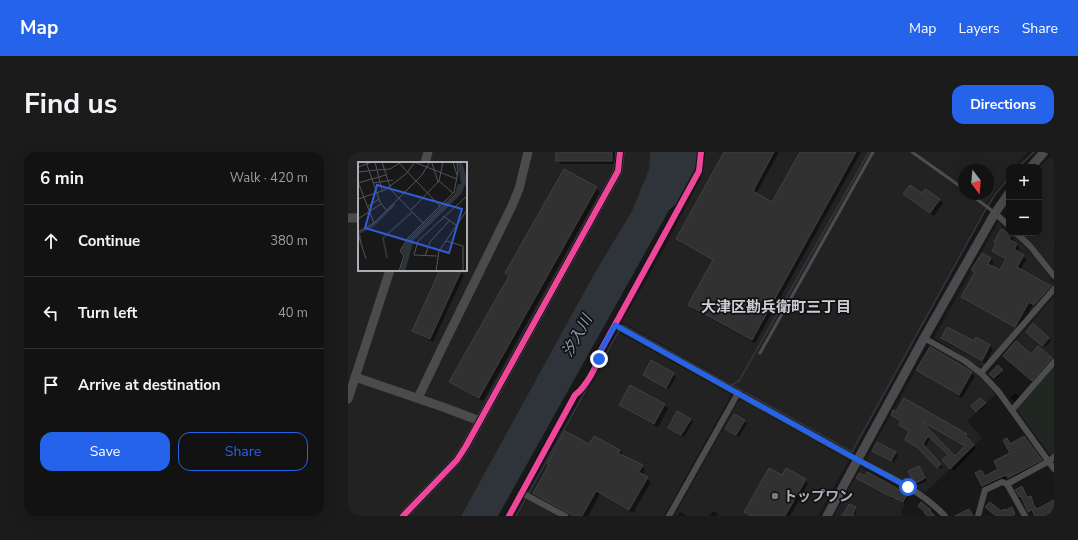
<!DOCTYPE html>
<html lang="en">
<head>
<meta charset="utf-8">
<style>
	body { margin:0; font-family:"Nunito Sans","Noto Sans JP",sans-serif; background:#1b1b1b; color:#f1f3f6 }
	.controls { position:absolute; right:12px; top:12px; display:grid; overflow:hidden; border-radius:8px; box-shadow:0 4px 16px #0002 }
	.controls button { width:36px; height:36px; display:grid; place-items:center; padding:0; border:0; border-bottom:1px solid #313232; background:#121212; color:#f1f3f6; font:20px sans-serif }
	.compass { position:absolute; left:610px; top:12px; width:36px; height:36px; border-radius:50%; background:#121212; box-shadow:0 4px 16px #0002; rotate:164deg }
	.stop { position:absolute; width:12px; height:12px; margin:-9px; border:3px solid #2563eb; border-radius:50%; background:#fff }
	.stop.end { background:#2563eb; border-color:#fff; box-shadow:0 1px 4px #0008 }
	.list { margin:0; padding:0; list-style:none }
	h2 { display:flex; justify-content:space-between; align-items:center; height:52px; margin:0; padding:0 16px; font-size:17px }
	h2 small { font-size:13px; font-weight:400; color:#9c9e9f }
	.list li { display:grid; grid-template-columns:26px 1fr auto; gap:12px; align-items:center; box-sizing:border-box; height:72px; padding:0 16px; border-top:1px solid #313232 }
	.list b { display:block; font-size:15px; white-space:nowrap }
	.list em { font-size:13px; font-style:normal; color:#9c9e9f }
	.actions { display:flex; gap:8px; padding:12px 16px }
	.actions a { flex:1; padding:9px 0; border:1px solid #2563eb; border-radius:12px; text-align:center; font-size:14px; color:#2563eb }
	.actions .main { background:#2563eb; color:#fff }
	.icon { flex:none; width:22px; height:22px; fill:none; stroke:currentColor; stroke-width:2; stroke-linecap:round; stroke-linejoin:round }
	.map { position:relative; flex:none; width:706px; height:364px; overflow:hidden; border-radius:12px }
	header { display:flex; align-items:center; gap:24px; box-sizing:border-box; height:56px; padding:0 20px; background:#2563eb; color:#fff }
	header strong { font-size:19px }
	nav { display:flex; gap:22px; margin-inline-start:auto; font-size:14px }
	.intro { display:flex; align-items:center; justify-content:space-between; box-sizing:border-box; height:96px; padding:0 24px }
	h1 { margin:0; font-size:28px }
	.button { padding:10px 18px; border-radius:12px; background:#2563eb; color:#fff; font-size:14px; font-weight:700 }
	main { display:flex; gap:24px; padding:0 24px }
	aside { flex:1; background:#121212; border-radius:12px; box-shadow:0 4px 16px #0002 }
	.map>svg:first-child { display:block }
</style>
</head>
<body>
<header>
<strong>Map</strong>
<nav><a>Map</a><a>Layers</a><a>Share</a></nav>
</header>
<div class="intro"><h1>Find us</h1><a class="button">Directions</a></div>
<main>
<aside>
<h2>6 min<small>Walk · 420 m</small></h2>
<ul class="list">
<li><svg class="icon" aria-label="ahead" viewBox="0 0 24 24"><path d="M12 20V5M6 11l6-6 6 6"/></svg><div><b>Continue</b></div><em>380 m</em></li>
<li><svg class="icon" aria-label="left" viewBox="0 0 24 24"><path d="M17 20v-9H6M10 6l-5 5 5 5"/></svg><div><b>Turn left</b></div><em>40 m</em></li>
<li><svg class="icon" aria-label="arrive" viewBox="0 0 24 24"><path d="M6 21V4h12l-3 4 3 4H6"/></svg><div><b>Arrive at destination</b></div></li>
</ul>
<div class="actions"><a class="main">Save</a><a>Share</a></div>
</aside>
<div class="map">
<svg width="706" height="364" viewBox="0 0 706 364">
	<rect width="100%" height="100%" fill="#181818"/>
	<g fill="#222223" fill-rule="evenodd">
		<path d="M0 0H302L301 17 284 59 246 122 113 364H0ZM11 11H118V118H11Z"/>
		<path d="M356 0H680L666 15H661V22L640 49 504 299 274 170 316 97 353 26ZM616 18H640V42H616Z"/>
		<polygon points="706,1 706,119 684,92 672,81 691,81 691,15"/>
		<polygon points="650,70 661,81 665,82 687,106 706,131 706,134 636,214 631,214 586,186"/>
		<polygon points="706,144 706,206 685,230 654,204"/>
		<polygon points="272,181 382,242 382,245 316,364 170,364"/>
		<polygon points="582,193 626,218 638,229 649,241 619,269 634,286 577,341 518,307"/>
		<polygon points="394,248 501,308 470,364 326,364 390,249"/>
		<polygon points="513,315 562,342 553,360 555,364 486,364"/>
	</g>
	<polygon fill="#202621" points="706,214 706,302 704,303 702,303 669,258 670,255"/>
	<polygon fill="#2e343a" points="302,0 350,0 348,15 328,52 321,58 150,364 113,364 246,122 284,59 301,17"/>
	<g fill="#0007" fill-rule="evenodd">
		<polygon points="209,0 267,0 267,12 213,12 209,8"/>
		<polygon points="377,0 431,0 408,42 425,51 453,0 513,0 407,191 345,157 341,153 366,109 333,91 329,87"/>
		<polygon points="248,36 252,40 135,249 106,233 103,229 162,125"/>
		<polygon points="574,43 591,48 595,51 586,64 560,45"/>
		<polygon points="662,83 666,87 664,90 672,96 669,100 679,107 672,118 703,134 706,137 690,155 685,153 671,177 617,148 614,145 627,121 625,118 635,102 646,110 643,115 652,119 658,108 645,99"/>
		<polygon points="93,118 108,118 116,123 85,190 69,182 65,179"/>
		<polygon points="685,173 703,189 697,195 679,179"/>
		<polygon points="594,186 627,190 629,186 642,194 645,197 638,212 597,190"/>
		<polygon points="690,195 706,209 688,231 660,207 683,204"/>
		<polygon points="583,196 624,221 627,224 614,246 573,221 570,218"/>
		<polygon points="304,210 328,225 321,237 299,225"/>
		<polygon points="650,214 655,220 648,227 643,222"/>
		<polygon points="282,234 316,253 320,257 310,275 275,256 272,253"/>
		<polygon points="667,241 672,245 667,250 662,246"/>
		<polygon points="632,247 638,253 631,260 625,254"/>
		<path d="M546 260 619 283 621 285 620 287 628 296 606 319 596 308 601 303 583 285 577 296 595 315 593 317 573 297 558 288 562 280 552 273 554 270 544 263ZM578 273 618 295 607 306 577 275Z"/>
		<polygon points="387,263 399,271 391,285 379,277"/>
		<polygon points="342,267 345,270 336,285 321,275"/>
		<polygon points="247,285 272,299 275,302 274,304 294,314 297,318 294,323 303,330 285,361 252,342 240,364 225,364 190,344 186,341 241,294"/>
		<polygon points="678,287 695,310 663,328 660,325 637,336 628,322 637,325 651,318 663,302 661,289 662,292"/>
		<polygon points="528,301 547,301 550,303 546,310"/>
		<polygon points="571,315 579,329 570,333 567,331"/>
		<polygon points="434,324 457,328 460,332 442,364 401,363 397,360"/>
		<polygon points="512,328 559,342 561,344 557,352 546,345 545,347"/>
		<polygon points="675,337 680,346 683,345 685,346 689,358 706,351 706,359 704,358 701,362 702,364 688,364 686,360 682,361 675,346 672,345"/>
		<polygon points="502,353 509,358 507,362 505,361 503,364 495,364"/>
		<polygon points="365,359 370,362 369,364 362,364"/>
		<polygon points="332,360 339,364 330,364"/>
	</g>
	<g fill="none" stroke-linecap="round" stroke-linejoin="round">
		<g stroke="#2e343a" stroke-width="2">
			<polyline points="670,15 686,0"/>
			<polyline points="384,233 504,300 636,60 646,44 661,25"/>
			<polyline points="168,364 271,179 275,173 383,233 391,229 521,0"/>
		</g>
	</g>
	<g fill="#313132" stroke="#414144" fill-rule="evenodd">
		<rect x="208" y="0" width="56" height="9"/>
		<polygon points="376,0 426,0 405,39 424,50 452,0 508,0 404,188 340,153 365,108 328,87"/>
		<polygon points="216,17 249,35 131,246 101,230 161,124 157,121"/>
		<polygon points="562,33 574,41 577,37 592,47 582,61 555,42"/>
		<polygon points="653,77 663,83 661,87 669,92 666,97 676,103 669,115 703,134 686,153 681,150 667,175 613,145 627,120 623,118 634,101 643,106 640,112 652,118 658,107 644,99 648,91 646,90"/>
		<polygon points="92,118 110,118 113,119 82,187 64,179"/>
		<polygon points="685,171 701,186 694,194 678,180"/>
		<polygon points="599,175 626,189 628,185 642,193 634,209 593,186"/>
		<polygon points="668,189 683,202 690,194 704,206 684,229 655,204"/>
		<polygon points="582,195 624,220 611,243 568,218"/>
		<polygon points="303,208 326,221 318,236 295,223"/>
		<polygon points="650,213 655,218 646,226 641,222"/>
		<polygon points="282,233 317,252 306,272 271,253"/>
		<path d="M556 246 619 282 618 284 626 293 602 317 594 308 600 303 580 284 575 292 593 312 589 316 569 295 557 288 561 279 551 273 553 269 543 263 545 258 548 260ZM575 271H576L617 294 607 304Z"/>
		<polygon points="632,246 638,251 628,260 623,254"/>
		<polygon points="329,259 343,267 333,283 320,276"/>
		<polygon points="386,262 397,268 388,283 377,277"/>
		<polygon points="217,279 241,292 246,284 272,298 270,301 295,313 291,320 300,325 281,358 248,339 234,364 226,364 185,341 201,313 199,312"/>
		<polygon points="676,284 694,308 660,326 658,323 634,334 627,321 633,318 637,324 650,317 646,309 662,301 655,288 659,286 662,292"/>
		<polygon points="529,290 548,300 543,309 524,299"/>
		<polygon points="571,314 577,326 566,332 560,319"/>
		<polygon points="421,316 434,323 438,316 458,327 437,364 403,364 396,360"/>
		<polygon points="519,320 555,340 555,339 560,341 555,350 543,344 543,345 508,326 511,321 517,324"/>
		<polygon points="674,334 679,345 683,344 686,353 689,357 706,348 706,359 703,357 700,359 702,364 687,364 684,358 680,360 673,344 672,345 667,338"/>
		<polygon points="573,350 583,358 582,359 587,364 580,364 576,361 577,360 570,354"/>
		<polygon points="642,350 653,359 657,357 658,358 664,355 667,362 664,364 648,364 637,355"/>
		<polygon points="501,352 508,355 504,364 494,364"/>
		<polygon points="621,357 625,364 607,364"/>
	</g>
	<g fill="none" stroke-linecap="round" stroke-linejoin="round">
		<g stroke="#4d4d50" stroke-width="3">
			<polyline points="564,0 616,37"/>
			<polyline points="622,42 647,61"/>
			<polyline points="412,201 525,0"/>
			<polyline points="703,360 706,364"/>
		</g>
		<g stroke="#4d4d50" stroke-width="6">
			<polyline points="647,61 661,74"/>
			<polyline points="668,81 682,94 706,124"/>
			<path d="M267 173C343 215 419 257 495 300 529 319 570 335 597 364"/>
			<polyline points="576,186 617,209 633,221 650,239 706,317"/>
			<polyline points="633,221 706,137"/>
			<polyline points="664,258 706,210"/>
			<polyline points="659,332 677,364"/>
			<polyline points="174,341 217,364"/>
			<path d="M161 364 227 243C237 236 251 212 252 200L351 19 353 0"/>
			<polyline points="321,364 390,241"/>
			<polyline points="630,364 637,338 654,330 659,332 701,309 706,305"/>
		</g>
		<g stroke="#4b4b4e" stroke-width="9">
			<polyline points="77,11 80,0"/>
			<polyline points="683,15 696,0"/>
			<polyline points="0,66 11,66"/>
			<polyline points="7,225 95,255 132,269"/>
			<polyline points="70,246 94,196 163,56 171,37 180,0"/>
			<polyline points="0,247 42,118"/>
			<polyline points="55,364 109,308 118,294 270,19 272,0"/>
			<polyline points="479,364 576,186 647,61 661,41"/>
		</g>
		<defs>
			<g id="cycleway">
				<polyline points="55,364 109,308 118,294 270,19 272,0"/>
				<path d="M161 364 227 243C237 236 251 212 252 200L351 19 353 0"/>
			</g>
		</defs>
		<use href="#cycleway" stroke="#121214" stroke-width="8"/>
		<use href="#cycleway" stroke="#ed469a" stroke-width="6"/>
	</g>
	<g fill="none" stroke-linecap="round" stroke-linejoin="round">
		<polyline stroke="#2563eb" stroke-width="5" points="251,207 252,200 267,173 510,308 560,335"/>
	</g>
	<circle fill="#787a7f" stroke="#121214" stroke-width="1.5" cx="427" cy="344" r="4"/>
	<g text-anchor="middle" stroke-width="3.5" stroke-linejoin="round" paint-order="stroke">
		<g font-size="14" font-weight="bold" fill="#abaeb7" stroke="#121214" text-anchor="start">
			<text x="435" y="349">トップワン</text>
		</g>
		<g font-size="15" font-weight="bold" fill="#cbcdd3" stroke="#121214">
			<text x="428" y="160">大津区勘兵衛町三丁目</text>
		</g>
		<g font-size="15" font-style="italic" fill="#8699ae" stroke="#121214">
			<text transform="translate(229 184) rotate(-61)" y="5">汐入川</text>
		</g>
	</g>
	<g transform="translate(10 10)">
		<rect width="109" height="109" fill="#181818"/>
		<path d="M100 0H104L109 17 108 26 107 22 104 31 56 78 47 109H42L47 94 43 89 50 77 97 31 100 22H103Z" fill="#2e343a"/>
		<path fill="none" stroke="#2e343a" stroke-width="2" d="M3 79 1 71 16 63 37 42M29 96 25 76 54 50"/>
		<path fill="none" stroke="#535458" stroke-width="1" d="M8 0 22 40 29 49M17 0 24 28M24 0 33 28 65 61M40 0 82 44M56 0 99 17M95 0 99 13M74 1 80 20M0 5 14 0M19 8 32 7 43 0M0 10 19 8M81 19 95 31M0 20 16 61M0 21 28 13M15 21 35 18M0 37 27 28 49 11 56 1M9 45 21 37M53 48 81 19 85 0M85 54 98 63M0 57 23 42M0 70 16 61 63 14 72 0M0 72 8 97M88 79 105 84V109M67 94 72 80 91 59M79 94 56 93 60 79 109 34M41 109 46 94 42 89 50 76 96 30 100 10 99 0M78 109 81 89 109 48"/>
		<path fill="#325cd3" fill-opacity="0.15" stroke="#325cd3" stroke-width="2" d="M19 23 104 47 91 91 7 66Z"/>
		<rect width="109" height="109" fill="none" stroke="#abaeb7" stroke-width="2"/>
	</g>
</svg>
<div class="controls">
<button>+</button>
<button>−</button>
</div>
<svg class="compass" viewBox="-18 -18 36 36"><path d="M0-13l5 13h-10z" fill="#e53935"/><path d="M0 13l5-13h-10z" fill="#9c9e9f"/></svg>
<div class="stop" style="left:560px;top:335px"></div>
<div class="stop end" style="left:251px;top:207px"></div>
</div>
</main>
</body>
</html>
